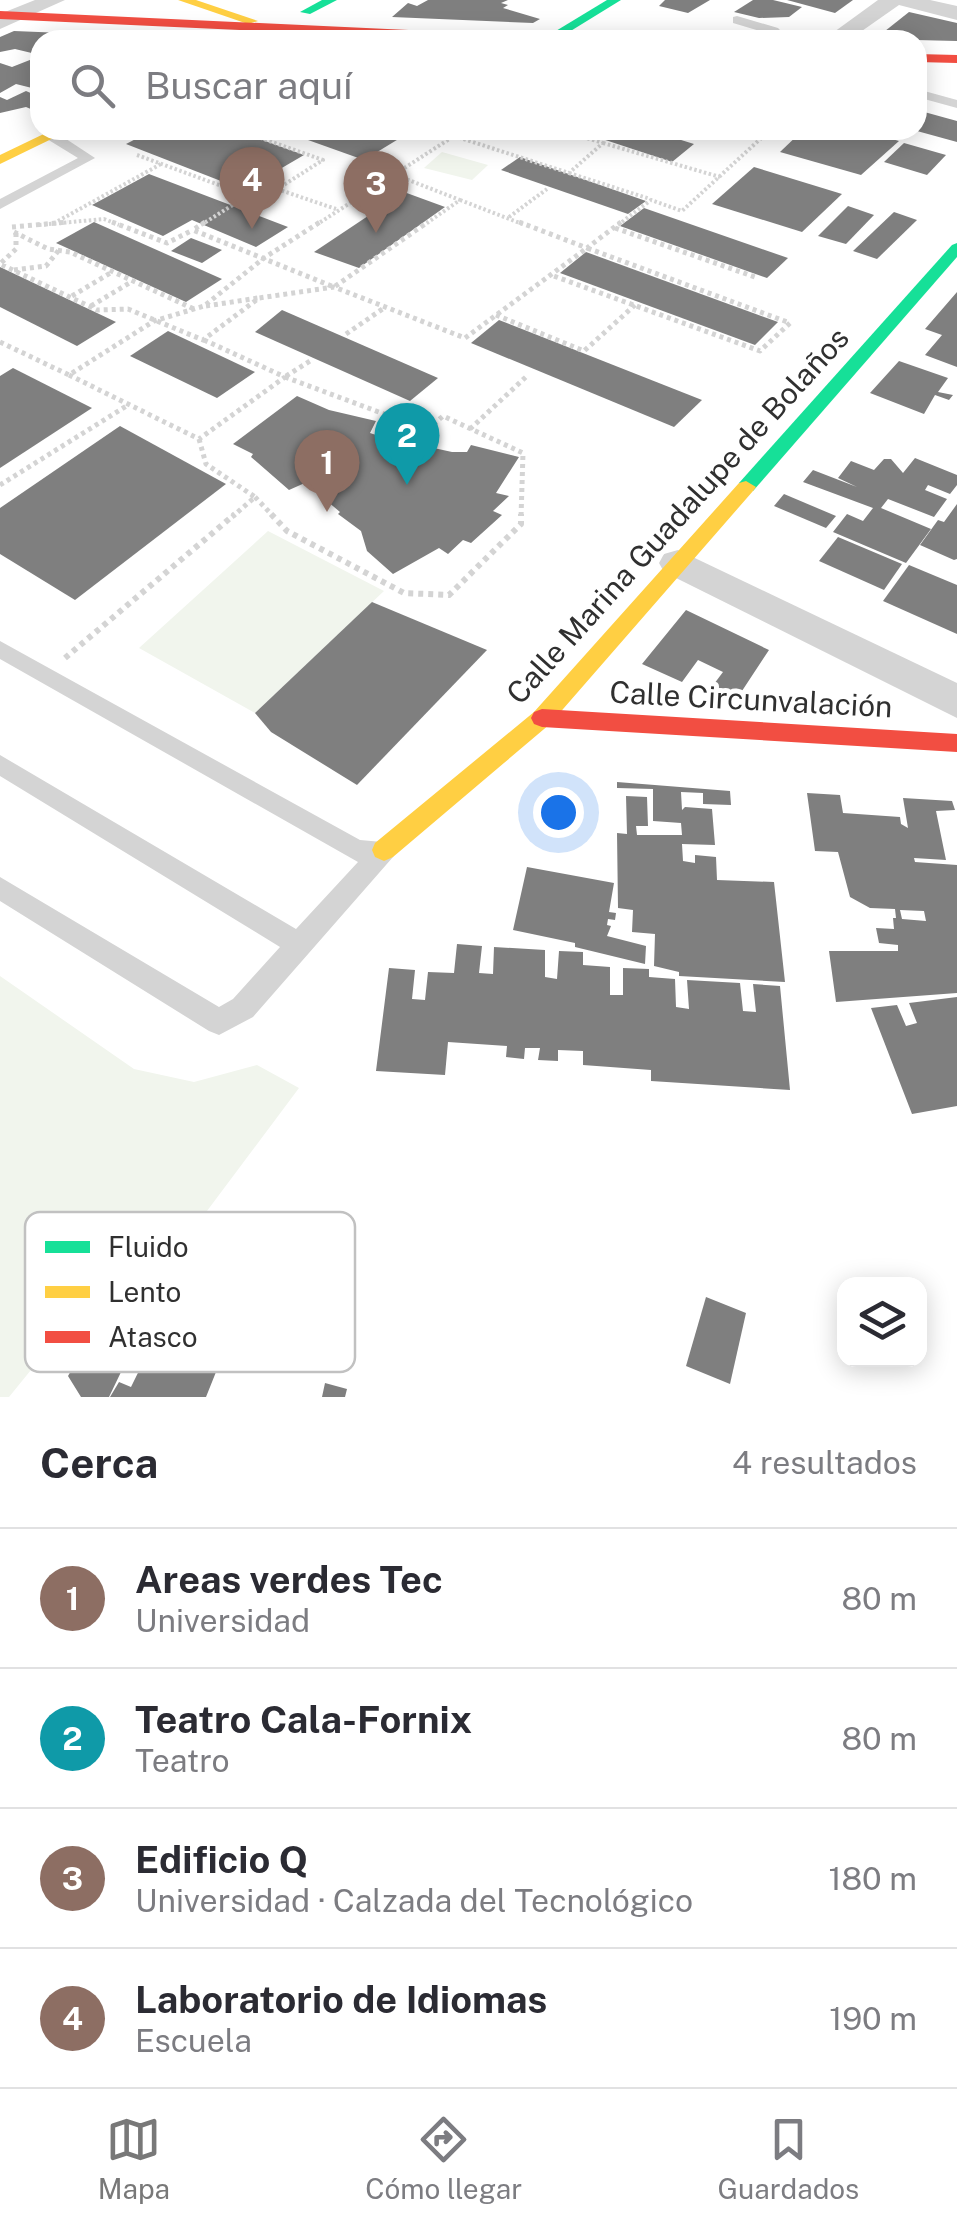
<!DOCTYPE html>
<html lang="es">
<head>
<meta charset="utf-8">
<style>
	body { margin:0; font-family:"Public Sans",sans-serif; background:#f7f7f7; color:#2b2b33 }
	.controls { position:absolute; right:30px; bottom:30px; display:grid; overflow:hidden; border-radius:20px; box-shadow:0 5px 25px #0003 }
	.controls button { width:90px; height:90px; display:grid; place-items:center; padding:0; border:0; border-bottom:2px solid #e1e1e2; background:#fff; color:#2b2b33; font:50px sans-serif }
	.you { position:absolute; left:558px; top:812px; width:35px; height:35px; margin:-25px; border:8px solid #fff; border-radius:50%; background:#1a73e8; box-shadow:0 0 0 15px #1a73e833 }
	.badge { display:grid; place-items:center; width:65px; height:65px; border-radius:50%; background:#787878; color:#fff; font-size:32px; font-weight:700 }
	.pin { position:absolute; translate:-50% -82px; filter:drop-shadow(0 2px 5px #0008) }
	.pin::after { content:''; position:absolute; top:52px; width:35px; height:30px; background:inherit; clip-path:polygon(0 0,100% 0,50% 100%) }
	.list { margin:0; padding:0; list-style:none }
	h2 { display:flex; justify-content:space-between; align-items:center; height:130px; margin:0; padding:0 40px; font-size:42px }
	h2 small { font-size:32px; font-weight:400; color:#7c7c81 }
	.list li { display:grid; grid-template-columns:65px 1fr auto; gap:30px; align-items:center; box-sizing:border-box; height:140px; padding:0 40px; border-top:2px solid #e1e1e2 }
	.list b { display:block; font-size:38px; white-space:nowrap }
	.list p { margin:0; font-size:32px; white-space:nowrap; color:#7c7c81 }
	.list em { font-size:32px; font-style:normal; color:#7c7c81 }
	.icon { flex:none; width:55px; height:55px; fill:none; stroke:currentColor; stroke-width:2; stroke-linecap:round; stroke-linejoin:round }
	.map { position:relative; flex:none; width:957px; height:1397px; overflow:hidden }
	.search { position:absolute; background:#fff; box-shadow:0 5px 25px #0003; left:30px; right:30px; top:30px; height:110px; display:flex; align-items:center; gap:25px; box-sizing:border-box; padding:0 35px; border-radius:30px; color:#7c7c81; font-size:38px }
	.sheet { height:690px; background:#fff }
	nav { display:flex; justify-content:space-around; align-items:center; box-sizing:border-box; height:140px; border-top:2px solid #e1e1e2; background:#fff; font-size:28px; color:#7c7c81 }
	nav a { display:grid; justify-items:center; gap:5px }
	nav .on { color:#787878 }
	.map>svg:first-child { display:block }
</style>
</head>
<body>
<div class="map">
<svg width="957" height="1397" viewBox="0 0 957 1397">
	<rect width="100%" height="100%" fill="#fff"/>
	<g fill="#f1f5ed">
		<polygon points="442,152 488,165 472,180 424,168"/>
		<polygon points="268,531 384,591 255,713 139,648"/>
		<polygon points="0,976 134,1069 194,1082 257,1065 299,1088 204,1215 147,1212 83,1306 9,1397 0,1397"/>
	</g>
	<g fill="#7f7f7f" fill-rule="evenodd">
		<polygon points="428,0 508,0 501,3 508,5 503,8 540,19 533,23 392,17 408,3 417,6"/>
		<polygon points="665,0 710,0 688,13 659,6"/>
		<polygon points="753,0 773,0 802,7 789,17 759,18 734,12"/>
		<polygon points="787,0 853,0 835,13"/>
		<polygon points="909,12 957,23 957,41 875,39"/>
		<polygon points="14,31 161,37 161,40 40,40 40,55 15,49 0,52 0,37"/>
		<polygon points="40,56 40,90 16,84 0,93 0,63 12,67"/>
		<polygon points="26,91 40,97 40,118 32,115 38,112 26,107 0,113 0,97 7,100"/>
		<polygon points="917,110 957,121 957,142 917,131"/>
		<polygon points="153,130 235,130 304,155 244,190 126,144"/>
		<polygon points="280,130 403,130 410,132 364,160"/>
		<polygon points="575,130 649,130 694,144 672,162"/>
		<polygon points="803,130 861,130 899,141 861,175 780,152"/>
		<polygon points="904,143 946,155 927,175 884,162"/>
		<polygon points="520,157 646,201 628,214 501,170"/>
		<polygon points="754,167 842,194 802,232 712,204"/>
		<polygon points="149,174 288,227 256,247 192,220 163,236 92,205"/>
		<polygon points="404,192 445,207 359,268 314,252"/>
		<polygon points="848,206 874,215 846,244 818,236"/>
		<polygon points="644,208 788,258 767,278 620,226"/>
		<polygon points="894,212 917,220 877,259 853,251"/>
		<polygon points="94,222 222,279 186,302 56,243"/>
		<polygon points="191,238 222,250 202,263 171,251"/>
		<polygon points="586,252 778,322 755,345 560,273"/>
		<polygon points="0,267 116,322 77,346 0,307"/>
		<polygon points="957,292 957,367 925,355 942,335 925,329"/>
		<polygon points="282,310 438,378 410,401 255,332"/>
		<polygon points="499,320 702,400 674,427 471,343"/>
		<polygon points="168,331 255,372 217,398 130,356"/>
		<polygon points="899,361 948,378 938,392 953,395 949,400 935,395 924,414 870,393"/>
		<polygon points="13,368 92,408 0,468 0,376"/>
		<polygon points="297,396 329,410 376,421 370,433 379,436 452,452 467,452 471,445 519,457 496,493 509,496 493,511 502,515 471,543 463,540 448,554 439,548 393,574 367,551 361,531 338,514 340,512 314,490 317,488 307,482 289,490 251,457 253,454 233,444"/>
		<polygon points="120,426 226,484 75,600 0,554 0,508"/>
		<polygon points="915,458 957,475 957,485 950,494 928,485 925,490 947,499 934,517 888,499 881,508 931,529 906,563 833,532 847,514 863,521 873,508 803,482 813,470 857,487 838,478 851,461 874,470 884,459 891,459 903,473"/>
		<polygon points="784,494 836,516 826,528 774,506"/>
		<polygon points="957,504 957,559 954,560 920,545 938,520 944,522"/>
		<polygon points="838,537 902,564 884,590 819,561"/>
		<polygon points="909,565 957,585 957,634 883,601"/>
		<polygon points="372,602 487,650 357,785 271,732 255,713"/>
		<polygon points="686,610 769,650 740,694 708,692 723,672 698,660 682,682 642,664"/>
		<polygon points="617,782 730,791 731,805 703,804 703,793 681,792 682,810 685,807 712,809 715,845 682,844 683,861 695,863 695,855 716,857 717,880 774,882 785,982 679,976 679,972 654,966 655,934 632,932 633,910 618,908 617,833 627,834 626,796 647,797 648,826 636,826 637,835 682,835 681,823 653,821 653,789 617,788"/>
		<path d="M807 793 840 795 843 813 900 817 901 824 908 828 903 798 952 801 955 810 936 811 946 860 914 858 915 862 957 865V993L836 1002 829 951H898V945L879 943 876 928 894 929 893 918H896L895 909 870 908 850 897 838 852 815 851ZM900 910 924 911 926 921 902 919Z"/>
		<polygon points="527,867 614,883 609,912 616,913 615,920 608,919 607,925 611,926 607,936 646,946 645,964 575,947 575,943 513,930"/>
		<polygon points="457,944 482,946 479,973 493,974 494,947 545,950 545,977 557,979 559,951 583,952 583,965 610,967 610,995 623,995 623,968 649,969 649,977 675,979 676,1007 689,1009 687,980 740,983 743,1011 756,1012 753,984 780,986 790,1090 651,1081 651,1070 583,1065 583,1051 558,1050 558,1061 538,1060 540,1048 525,1048 524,1059 506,1057 507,1046 448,1042 445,1075 376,1071 389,968 415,970 412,999 425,1000 428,972 454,973"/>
		<polygon points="957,997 957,1106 912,1114 871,1008 897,1005 906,1026 917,1023 909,1003"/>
		<polygon points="706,1297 746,1313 730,1384 686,1366"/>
		<polygon points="105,1313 122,1322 118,1329 134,1345 109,1397 81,1397 68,1376"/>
		<polygon points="157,1334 220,1362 206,1397 110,1397 119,1382 131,1387"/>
		<polygon points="325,1383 347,1389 345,1397 322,1397"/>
	</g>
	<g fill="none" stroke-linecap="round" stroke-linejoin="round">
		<g stroke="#d4d4d4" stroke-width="4" stroke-dasharray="2.5 2.5" stroke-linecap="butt">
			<polyline points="716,130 738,137 747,130"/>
			<polyline points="454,136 569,173 603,143 560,130"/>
			<polyline points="603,143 720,177"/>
			<polyline points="137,155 260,200 323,160 255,136 257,130"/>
			<polyline points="569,173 650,199"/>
			<polyline points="393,174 460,200 424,225"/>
			<polyline points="277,189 336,209"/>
			<polyline points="460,200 525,225"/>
			<polyline points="509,217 547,189"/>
			<polyline points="58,221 161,164"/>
			<polyline points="39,225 104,219 119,225"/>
			<polyline points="201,225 247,196"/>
			<polyline points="316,225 454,136 430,130"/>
			<polyline points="618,225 651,200 682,211 770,130"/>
		</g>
		<g stroke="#d4d4d4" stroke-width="5" stroke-dasharray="4 4" stroke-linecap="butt">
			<polyline points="112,222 167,243 193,230"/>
			<polyline points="205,222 193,230 334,287 428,222"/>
			<polyline points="519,222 587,248 621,222"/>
			<polyline points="12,227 68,222"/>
			<polyline points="615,228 755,277"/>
			<polyline points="14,232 48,249 70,252 194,309"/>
			<polyline points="16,233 16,249 0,264 97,310 128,309 203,340 259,298 334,287 465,338 587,248 790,323 760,351 551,275"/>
			<polyline points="14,270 46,266 59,250"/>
			<polyline points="72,296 112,272"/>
			<polyline points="91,306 131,282"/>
			<polyline points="206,306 258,298"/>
			<polyline points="496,315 584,351 635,305"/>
			<polyline points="346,334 384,308"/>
			<polyline points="0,342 69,375 154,321 204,306 264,258 320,222"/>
			<polyline points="69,375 199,439 285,377 204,340"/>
			<polyline points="286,376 310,361"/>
			<polyline points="285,377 427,430 443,416 523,453 521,517"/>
			<polyline points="470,429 528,375"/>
			<polyline points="199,439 206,464 255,497 232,517"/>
			<polyline points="0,485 128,405"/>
			<polyline points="255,497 274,517"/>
		</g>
		<g stroke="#d4d4d4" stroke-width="6" stroke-dasharray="5 5" stroke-linecap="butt">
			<polyline points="271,514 287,531 404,593 449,595 521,524 521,514"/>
			<polyline points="65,658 235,514"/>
		</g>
		<g fill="#d4d4d4" fill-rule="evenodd">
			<polygon points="737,16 778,28 790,40 777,40 770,34 733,23 733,17"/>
			<polygon points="917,89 957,100 957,108 917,97"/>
			<polygon points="47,133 57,133 95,158 0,209 0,199 78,158 47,139"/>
			<polygon points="0,641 360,840 393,843 396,850 393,857 253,1017 219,1035 209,1031 0,901 0,877 219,1007 233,999 280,947 0,776 0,755 296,929 358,862 0,659"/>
		</g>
		<g fill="#d4d4d4" fill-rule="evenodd">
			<polygon points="35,0 65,0 0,29 0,14"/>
			<polygon points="878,0 930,0 957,6 957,20 899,5 849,40 823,40"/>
			<polygon points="678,550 957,683 957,718 664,572 659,563 664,554"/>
		</g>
		<g fill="#16e098" fill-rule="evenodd">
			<polygon points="322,0 337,0 310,14 300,12"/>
			<polygon points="607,0 621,0 556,40 541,40"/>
			<polygon points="957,243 957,257 753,491 739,491 739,483 952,245"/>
		</g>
		<g fill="#ffcf43" fill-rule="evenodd">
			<polygon points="178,0 196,0 258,21 248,24"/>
			<polygon points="52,130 70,130 0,164 0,155"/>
			<polygon points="746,481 756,487 753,491 550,724 393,857 384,861 375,857 372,850 375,843 534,712 739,483"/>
		</g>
		<g fill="#f24e42" fill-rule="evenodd">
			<polygon points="0,11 537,36 543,40 459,40 0,19"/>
			<polygon points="917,54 957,55 957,63 917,62"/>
			<polygon points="542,709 957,734 957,752 542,727 534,724 531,718 534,712"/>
		</g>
	</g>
	<g text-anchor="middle" stroke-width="10" stroke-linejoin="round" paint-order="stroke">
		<g font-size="30" fill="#303030" stroke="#fff">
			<text transform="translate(678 516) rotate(-48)" y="10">Calle Marina Guadalupe de Bolaños</text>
			<text transform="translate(751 700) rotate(3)" y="10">Calle Circunvalación</text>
		</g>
	</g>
	<rect x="25" y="1212" width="330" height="160" rx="15" fill="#fff" stroke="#c1c1c1" stroke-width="2.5"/>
	<rect x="45" y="1241" width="45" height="12" fill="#16e098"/>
	<rect x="45" y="1286" width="45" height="12" fill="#ffcf43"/>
	<rect x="45" y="1331" width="45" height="12" fill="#f24e42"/>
	<g font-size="28" fill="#303030">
		<text x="108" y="1257">Fluido</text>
		<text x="108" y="1302">Lento</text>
		<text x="108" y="1347">Atasco</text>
	</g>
</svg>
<div class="controls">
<button><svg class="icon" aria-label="layers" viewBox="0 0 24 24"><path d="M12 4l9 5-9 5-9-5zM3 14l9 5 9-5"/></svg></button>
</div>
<div class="you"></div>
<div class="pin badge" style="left:327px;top:512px;background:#8d6e63">1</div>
<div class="pin badge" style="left:407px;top:485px;background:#0f9aa8">2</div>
<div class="pin badge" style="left:376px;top:233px;background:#8d6e63">3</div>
<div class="pin badge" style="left:252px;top:229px;background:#8d6e63">4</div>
<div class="search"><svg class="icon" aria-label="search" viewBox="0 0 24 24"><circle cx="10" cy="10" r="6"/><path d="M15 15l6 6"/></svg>Buscar aquí</div>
</div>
<section class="sheet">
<h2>Cerca<small>4 resultados</small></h2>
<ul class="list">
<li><span class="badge" style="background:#8d6e63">1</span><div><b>Areas verdes Tec</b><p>Universidad</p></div><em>80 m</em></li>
<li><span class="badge" style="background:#0f9aa8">2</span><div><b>Teatro Cala-Fornix</b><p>Teatro</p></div><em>80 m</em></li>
<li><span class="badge" style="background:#8d6e63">3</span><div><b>Edificio Q</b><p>Universidad · Calzada del Tecnológico</p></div><em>180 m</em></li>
<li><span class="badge" style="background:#8d6e63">4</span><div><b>Laboratorio de Idiomas</b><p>Escuela</p></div><em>190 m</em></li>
</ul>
</section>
<nav>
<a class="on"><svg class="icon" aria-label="map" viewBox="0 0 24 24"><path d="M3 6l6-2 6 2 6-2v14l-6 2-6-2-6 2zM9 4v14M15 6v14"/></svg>Mapa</a>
<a><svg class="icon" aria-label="directions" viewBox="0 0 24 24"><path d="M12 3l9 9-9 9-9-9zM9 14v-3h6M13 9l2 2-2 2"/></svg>Cómo llegar</a>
<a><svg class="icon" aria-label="saved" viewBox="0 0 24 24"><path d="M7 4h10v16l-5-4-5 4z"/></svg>Guardados</a>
</nav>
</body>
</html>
